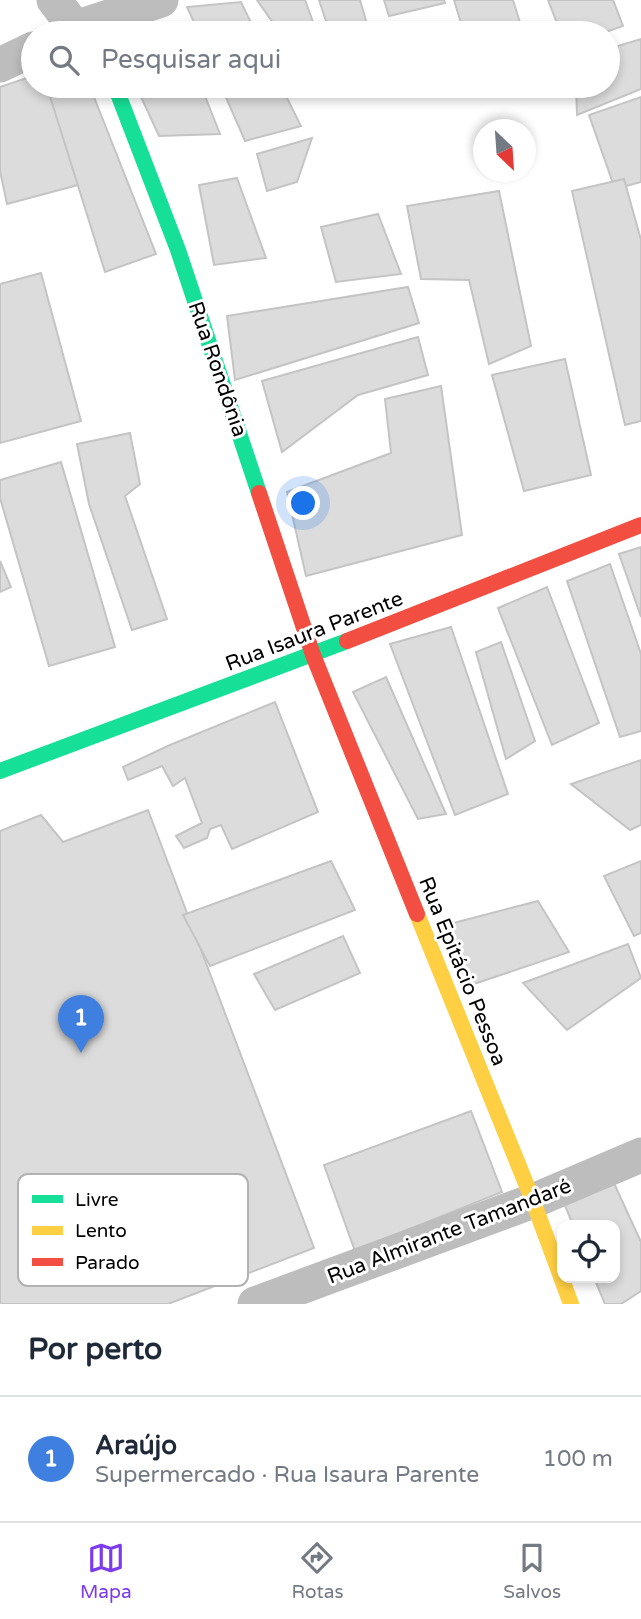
<!DOCTYPE html>
<html lang="pt">
<head>
<meta charset="utf-8">
<style>
	body { margin:0; font-family:"Varela Round",sans-serif; background:#f6f6f7; color:#1f2937 }
	.controls { position:absolute; right:21px; bottom:21px; display:grid; overflow:hidden; border-radius:14px; box-shadow:0 4px 10px #0003 }
	.controls button { width:63px; height:63px; display:grid; place-items:center; padding:0; border:0; border-bottom:2px solid #e0e1e3; background:#fff; color:#1f2937; font:35px sans-serif }
	.compass { position:absolute; left:473px; top:119px; width:63px; height:63px; border-radius:50%; background:#fff; box-shadow:0 4px 10px #0003; rotate:155deg }
	.you { position:absolute; left:304px; top:504px; width:24px; height:24px; margin:-18px; border:5px solid #fff; border-radius:50%; background:#1a73e8; box-shadow:0 0 0 10px #1a73e833 }
	.badge { display:grid; place-items:center; width:46px; height:46px; border-radius:50%; background:#7c3aed; color:#fff; font-size:23px; font-weight:700 }
	.pin { position:absolute; translate:-50% -58px; filter:drop-shadow(0 2px 4px #0008) }
	.pin::after { content:''; position:absolute; top:37px; width:24px; height:21px; background:inherit; clip-path:polygon(0 0,100% 0,50% 100%) }
	.list { margin:0; padding:0; list-style:none }
	h2 { display:flex; justify-content:space-between; align-items:center; height:91px; margin:0; padding:0 28px; font-size:30px }
	h2 small { font-size:23px; font-weight:400; color:#747a83 }
	.list li { display:grid; grid-template-columns:46px 1fr auto; gap:21px; align-items:center; box-sizing:border-box; height:126px; padding:0 28px; border-top:2px solid #e0e1e3 }
	.list b { display:block; font-size:26px; white-space:nowrap }
	.list p { margin:0; font-size:23px; white-space:nowrap; color:#747a83 }
	.list em { font-size:23px; font-style:normal; color:#747a83 }
	.icon { flex:none; width:38px; height:38px; fill:none; stroke:currentColor; stroke-width:2; stroke-linecap:round; stroke-linejoin:round }
	.map { position:relative; flex:none; width:641px; height:1304px; overflow:hidden }
	.search { position:absolute; background:#fff; box-shadow:0 4px 10px #0003; left:21px; right:21px; top:21px; height:77px; display:flex; align-items:center; gap:18px; box-sizing:border-box; padding:0 24px; border-radius:38px; color:#747a83; font-size:26px }
	.sheet { height:217px; background:#fff }
	nav { display:flex; justify-content:space-around; align-items:center; box-sizing:border-box; height:98px; border-top:2px solid #e0e1e3; background:#fff; font-size:19px; color:#747a83 }
	nav a { display:grid; justify-items:center; gap:4px }
	nav .on { color:#7c3aed }
	.map>svg:first-child { display:block }
</style>
</head>
<body>
<div class="map">
<svg width="641" height="1304" viewBox="0 0 641 1304">
	<rect width="100%" height="100%" fill="#fff"/>
	<g fill="#dcdcdc" stroke="#c4c4c4" stroke-width="2">
		<polygon points="257,0 305,0 317,33 275,33 273,23"/>
		<polygon points="319,0 360,0 369,31 365,33 330,33"/>
		<polygon points="384,0 444,0 445,3 389,16"/>
		<polygon points="454,0 513,0 522,29 507,33 464,33"/>
		<polygon points="548,0 613,0 623,26 603,33 561,33"/>
		<polygon points="241,2 256,33 199,33 187,7"/>
		<polygon points="641,39 641,89 577,115 576,86 608,86 608,49"/>
		<polygon points="33,76 33,86 51,86 78,185 7,204 0,171 0,87"/>
		<polygon points="136,86 201,86 220,134 159,136"/>
		<polygon points="221,86 281,86 301,126 245,141"/>
		<polygon points="90,87 156,254 105,272 48,90"/>
		<polygon points="641,97 641,182 615,189 589,115"/>
		<polygon points="312,138 297,182 267,191 257,154"/>
		<polygon points="237,178 266,258 214,265 199,185"/>
		<polygon points="624,179 641,240 641,421 625,425 572,191"/>
		<polygon points="499,191 531,346 489,364 469,280 421,279 407,206"/>
		<polygon points="378,214 401,274 336,282 321,227"/>
		<polygon points="41,273 81,421 0,443 0,284"/>
		<polygon points="408,287 419,323 235,380 227,316"/>
		<polygon points="418,337 428,375 358,395 282,452 262,381"/>
		<polygon points="565,359 591,475 524,491 492,375"/>
		<polygon points="441,386 462,535 306,576 287,492 391,453 385,399"/>
		<polygon points="130,433 140,484 125,496 167,619 132,630 89,504 77,444"/>
		<polygon points="61,462 115,647 49,666 0,498 0,480"/>
		<polygon points="641,547 641,617 619,554"/>
		<polygon points="0,561 11,587 0,592"/>
		<polygon points="610,564 641,654 641,731 620,737 567,581"/>
		<polygon points="547,587 599,723 552,745 498,608"/>
		<polygon points="451,627 508,794 455,815 390,644"/>
		<polygon points="501,642 535,741 506,759 476,652"/>
		<polygon points="386,677 446,814 418,819 353,692"/>
		<polygon points="275,702 318,812 232,849 221,825 210,829 207,838 184,848 176,836 202,823 185,778 173,786 162,766 128,780 123,767 170,745"/>
		<polygon points="641,760 641,825 630,830 571,784"/>
		<polygon points="148,810 314,1248 168,1304 0,1304 0,831 41,815 63,842"/>
		<polygon points="331,861 355,910 210,966 183,915"/>
		<polygon points="641,861 641,933 634,936 604,876"/>
		<polygon points="538,901 569,952 468,986 446,925"/>
		<polygon points="343,936 360,973 275,1010 254,974"/>
		<polygon points="628,944 641,978 567,1030 523,983"/>
		<polygon points="471,1111 502,1192 355,1251 324,1165"/>
		<polygon points="613,1181 641,1242 641,1291 621,1304 605,1304 594,1278 615,1278 615,1225 573,1225 561,1196"/>
	</g>
	<g fill="none" stroke-linecap="round" stroke-linejoin="round">
		<g stroke="#bdbdbd" stroke-width="35">
			<polyline points="54,0 79,33"/>
			<polyline points="64,33 75,28 161,0"/>
			<polyline points="0,65 33,49"/>
			<polyline points="255,1304 533,1201 641,1155"/>
		</g>
		<g stroke="#16e098" stroke-width="16">
			<polyline points="115,86 178,250 259,493"/>
			<polyline points="0,771 347,641"/>
		</g>
		<polyline stroke="#ffcf43" stroke-width="16" points="417,914 533,1201 571,1304"/>
		<g stroke="#f24e42" stroke-width="16">
			<polyline points="259,493 313,655 417,914"/>
			<polyline points="347,641 641,525"/>
		</g>
	</g>
	<g text-anchor="middle" stroke-width="6" stroke-linejoin="round" paint-order="stroke">
		<g font-size="21" fill="#000" stroke="#fff">
			<text transform="translate(218 369) rotate(71)" y="7">Rua Rondônia</text>
			<text transform="translate(314 631) rotate(-21)" y="7">Rua Isaura Parente</text>
			<text transform="translate(463 971) rotate(68)" y="7">Rua Epitácio Pessoa</text>
			<text transform="translate(449 1231) rotate(-21)" y="7">Rua Almirante Tamandaré</text>
		</g>
	</g>
	<rect x="18" y="1174" width="230" height="112" rx="10" fill="#fff" stroke="#b2b2b2" stroke-width="2"/>
	<rect x="32" y="1195" width="31" height="8" fill="#16e098"/>
	<rect x="32" y="1226" width="31" height="9" fill="#ffcf43"/>
	<rect x="32" y="1258" width="31" height="8" fill="#f24e42"/>
	<g font-size="19" fill="#000">
		<text x="75" y="1206">Livre</text>
		<text x="75" y="1237">Lento</text>
		<text x="75" y="1269">Parado</text>
	</g>
</svg>
<div class="controls">
<button><svg class="icon" aria-label="locate" viewBox="0 0 24 24"><circle cx="12" cy="12" r="6"/><path d="M12 2v4M12 18v4M2 12h4M18 12h4"/></svg></button>
</div>
<svg class="compass" viewBox="-18 -18 36 36"><path d="M0-13l5 13h-10z" fill="#e53935"/><path d="M0 13l5-13h-10z" fill="#747a83"/></svg>
<div class="you"></div>
<div class="pin badge" style="left:81px;top:1053px;background:#3f7fe0">1</div>
<div class="search"><svg class="icon" aria-label="search" viewBox="0 0 24 24"><circle cx="10" cy="10" r="6"/><path d="M15 15l6 6"/></svg>Pesquisar aqui</div>
</div>
<section class="sheet">
<h2>Por perto<small></small></h2>
<ul class="list">
<li><span class="badge" style="background:#3f7fe0">1</span><div><b>Araújo</b><p>Supermercado · Rua Isaura Parente</p></div><em>100 m</em></li>
</ul>
</section>
<nav>
<a class="on"><svg class="icon" aria-label="map" viewBox="0 0 24 24"><path d="M3 6l6-2 6 2 6-2v14l-6 2-6-2-6 2zM9 4v14M15 6v14"/></svg>Mapa</a>
<a><svg class="icon" aria-label="directions" viewBox="0 0 24 24"><path d="M12 3l9 9-9 9-9-9zM9 14v-3h6M13 9l2 2-2 2"/></svg>Rotas</a>
<a><svg class="icon" aria-label="saved" viewBox="0 0 24 24"><path d="M7 4h10v16l-5-4-5 4z"/></svg>Salvos</a>
</nav>
</body>
</html>
